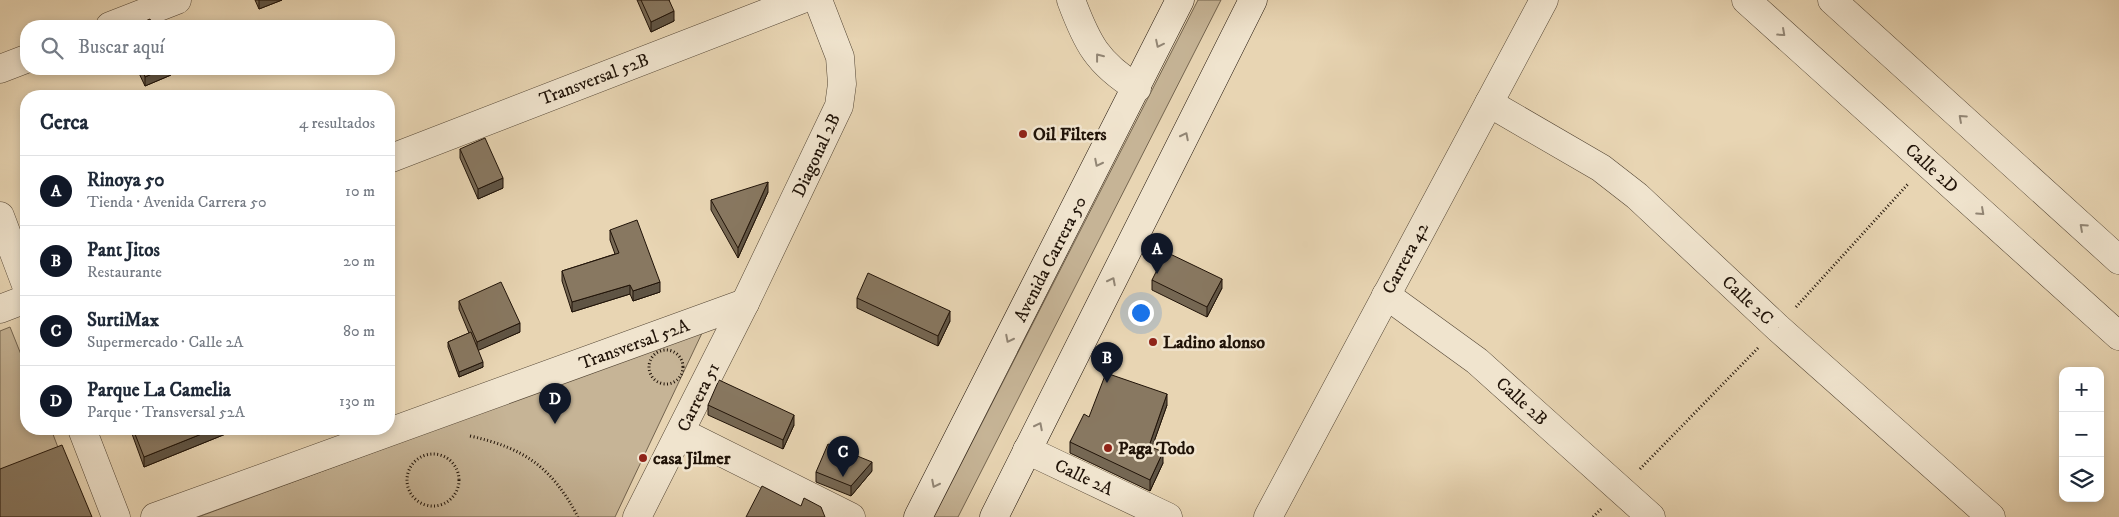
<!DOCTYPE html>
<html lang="es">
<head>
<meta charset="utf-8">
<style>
	body { margin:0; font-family:"IM FELL DW Pica",serif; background:#f2f2f3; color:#1f2937 }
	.controls { position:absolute; right:15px; bottom:15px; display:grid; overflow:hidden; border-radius:10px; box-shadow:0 2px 8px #0003 }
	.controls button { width:45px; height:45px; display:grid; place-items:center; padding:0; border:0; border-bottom:1px solid #e0e1e3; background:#fff; color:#1f2937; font:25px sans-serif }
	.you { position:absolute; left:1140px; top:312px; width:18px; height:18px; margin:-12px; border:4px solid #fff; border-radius:50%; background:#1a73e8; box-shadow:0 0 0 8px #1a73e833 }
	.badge { display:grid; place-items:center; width:32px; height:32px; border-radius:50%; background:#111827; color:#fff; font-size:16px; font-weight:700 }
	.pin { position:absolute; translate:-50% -41px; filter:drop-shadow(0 1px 2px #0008) }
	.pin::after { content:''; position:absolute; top:26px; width:18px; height:15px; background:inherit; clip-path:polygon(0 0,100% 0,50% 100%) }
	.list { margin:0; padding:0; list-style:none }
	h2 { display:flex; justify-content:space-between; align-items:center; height:65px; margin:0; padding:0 20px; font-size:21px }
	h2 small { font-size:16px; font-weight:400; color:#747a83 }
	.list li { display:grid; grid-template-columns:32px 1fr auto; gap:15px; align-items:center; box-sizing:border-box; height:70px; padding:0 20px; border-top:1px solid #e0e1e3 }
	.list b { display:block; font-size:19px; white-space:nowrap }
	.list p { margin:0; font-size:16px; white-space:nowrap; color:#747a83 }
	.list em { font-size:16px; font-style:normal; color:#747a83 }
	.icon { flex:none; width:28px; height:28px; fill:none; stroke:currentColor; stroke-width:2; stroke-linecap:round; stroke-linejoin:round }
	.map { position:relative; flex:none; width:2119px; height:517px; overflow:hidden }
	.search { position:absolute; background:#fff; box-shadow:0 2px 8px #0003; left:20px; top:20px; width:375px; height:55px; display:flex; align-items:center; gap:12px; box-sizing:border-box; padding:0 18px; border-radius:20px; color:#747a83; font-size:19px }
	.panel { position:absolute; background:#fff; box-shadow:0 2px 8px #0003; left:20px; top:90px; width:375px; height:345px; border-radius:20px }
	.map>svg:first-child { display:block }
</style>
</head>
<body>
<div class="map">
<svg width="2119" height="517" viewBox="0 0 2119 517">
	<rect width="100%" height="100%" fill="#e8d5b3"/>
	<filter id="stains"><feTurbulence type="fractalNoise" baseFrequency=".004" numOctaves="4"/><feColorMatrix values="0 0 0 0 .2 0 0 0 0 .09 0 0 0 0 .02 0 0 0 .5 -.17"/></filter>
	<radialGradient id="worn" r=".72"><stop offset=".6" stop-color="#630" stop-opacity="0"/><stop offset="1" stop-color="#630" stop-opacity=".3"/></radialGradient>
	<g fill="#c6b496" stroke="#73644f">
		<polygon points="1198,0 1221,0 958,517 934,517"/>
		<polygon points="10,327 26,367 26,429 51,429 62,458 0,482 0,331"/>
		<polygon points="703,331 615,517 198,517"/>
	</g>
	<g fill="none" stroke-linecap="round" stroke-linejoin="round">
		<defs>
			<g id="street">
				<path d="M1071 0C1087 43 1097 63 1137 88"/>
				<polyline points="1746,0 2119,336"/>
				<polyline points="1832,0 2119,260"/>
				<polyline points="110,26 177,0"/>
				<polyline points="0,69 26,59"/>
				<polyline points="1489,103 1601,168 1637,196 1778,328 1991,517"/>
				<polyline points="389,159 800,0"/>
				<polyline points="0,216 26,285"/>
				<polyline points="1386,295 1477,361 1651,517"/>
				<polyline points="0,309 26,299"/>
				<polyline points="82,429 116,517"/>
				<polyline points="681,432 851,517"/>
				<polyline points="1027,450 1168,517"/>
				<polyline points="155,517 745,303"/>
				<polyline points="637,517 745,303 839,106 842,84 840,57 818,0"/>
				<polyline points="1268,517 1544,0"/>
			</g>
			<g id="secondary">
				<polyline points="918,517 1180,0"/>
				<polyline points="994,517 1253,0"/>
			</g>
		</defs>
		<use href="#street" stroke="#524433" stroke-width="29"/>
		<use href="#secondary" stroke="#201308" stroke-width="29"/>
		<g stroke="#201308" stroke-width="3" stroke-dasharray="1 2.5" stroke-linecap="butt">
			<polyline points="1796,307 1908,184"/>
			<circle cx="666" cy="367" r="17"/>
			<path d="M470 436C524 448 552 467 578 517"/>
			<circle cx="433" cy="480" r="26"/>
			<polyline points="1640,469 1758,348"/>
			<polyline points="1593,517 1601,509"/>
		</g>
		<use href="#street" stroke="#f0e4ce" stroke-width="28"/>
		<use href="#secondary" stroke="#f0e4ce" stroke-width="28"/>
	</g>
	<g fill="#756753" stroke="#201308">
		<polygon points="255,0 282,0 259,9"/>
		<polygon points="637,0 669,0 674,21 651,32"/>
		<polygon points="137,69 171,69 171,75 145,86"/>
		<polygon points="460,149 503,188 478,199 460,158"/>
		<polygon points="768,192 738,258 711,210 711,200"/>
		<polygon points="610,230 660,292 633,301 630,294 572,312 562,281 562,271 615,254 610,240"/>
		<polygon points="1152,280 1222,288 1207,317 1152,290"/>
		<polygon points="857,298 950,321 938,346 857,308"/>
		<polygon points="459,301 520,332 478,350 483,367 459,377 448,347 448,342 469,333 459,309"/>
		<polygon points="708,405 794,425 783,449 708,415"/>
		<polygon points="1167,405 1152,447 1163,463 1150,491 1070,453 1070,442 1089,417"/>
		<polygon points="132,429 238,429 144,467 132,434"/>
		<polygon points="872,471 851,496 816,482 816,472"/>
	</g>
	<g fill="#5f5444" stroke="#201308">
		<polygon points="259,0 282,0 259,9"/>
		<polygon points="674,11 674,21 651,32 651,22"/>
		<polygon points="163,69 171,69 171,75 145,86 145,77"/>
		<polygon points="503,178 503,188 478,199 478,189"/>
		<polygon points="768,182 768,192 738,258 738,248"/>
		<polygon points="1222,279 1222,288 1207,317 1207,307"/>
		<polygon points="660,282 660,292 633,301 633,291"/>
		<polygon points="630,285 630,294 572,312 572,302"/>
		<polygon points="950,311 950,321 938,346 938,336"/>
		<polygon points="520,323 520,332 477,351 477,342"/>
		<polygon points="483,362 483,367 459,377 459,372"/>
		<polygon points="1167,394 1167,405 1149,456 1149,446"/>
		<polygon points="794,415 794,425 783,449 783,440"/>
		<polygon points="214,429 238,429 144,467 144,457"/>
		<polygon points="1163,452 1163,463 1150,491 1150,480"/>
		<polygon points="872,462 872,471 851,496 851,486"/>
	</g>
	<g fill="#887861" stroke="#201308">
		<polygon points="641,0 669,0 674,11 651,22"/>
		<polygon points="150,19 153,26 134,26"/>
		<polygon points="142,69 163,69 145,77"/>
		<polygon points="485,138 503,178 478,189 460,149"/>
		<polygon points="768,182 738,248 711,200"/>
		<polygon points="637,220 660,282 633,291 630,285 572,302 562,271 619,253 610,230"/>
		<polygon points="1166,252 1222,279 1207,307 1152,280"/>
		<polygon points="868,273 950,311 938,336 857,298"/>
		<polygon points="501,282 520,323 477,342 459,301"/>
		<polygon points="471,332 483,362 459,372 448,342"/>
		<polygon points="1106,373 1167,394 1149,446 1163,452 1150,480 1070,442 1084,414 1089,417"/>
		<polygon points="719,380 794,415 783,440 708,405"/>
		<polygon points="133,429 214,429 144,457"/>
		<polygon points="828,444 872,462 851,486 816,472"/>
		<polygon points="62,445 92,517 0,517 0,469"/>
		<polygon points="762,486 801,506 804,498 821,507 825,517 746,517"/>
	</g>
	<defs><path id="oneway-chevron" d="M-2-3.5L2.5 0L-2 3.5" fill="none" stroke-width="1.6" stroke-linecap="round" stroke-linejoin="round" transform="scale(1.25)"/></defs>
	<g stroke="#928675">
		<use href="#oneway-chevron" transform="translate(1782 33) rotate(42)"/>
		<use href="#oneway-chevron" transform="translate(1159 44) rotate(116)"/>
		<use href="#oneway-chevron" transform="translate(1099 57) rotate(-128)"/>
		<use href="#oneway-chevron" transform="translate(1962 118) rotate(-138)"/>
		<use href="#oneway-chevron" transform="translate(1185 136) rotate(-63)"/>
		<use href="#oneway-chevron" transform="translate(1098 163) rotate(117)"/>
		<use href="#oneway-chevron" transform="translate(1981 212) rotate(42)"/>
		<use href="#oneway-chevron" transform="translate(2083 227) rotate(-138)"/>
		<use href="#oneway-chevron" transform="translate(1112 281) rotate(-63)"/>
		<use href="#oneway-chevron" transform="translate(1009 339) rotate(117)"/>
		<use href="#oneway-chevron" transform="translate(1039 426) rotate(-63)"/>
		<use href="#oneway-chevron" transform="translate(935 484) rotate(117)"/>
	</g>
	<g fill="#8f2418" stroke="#f0e4ce" stroke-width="2">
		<circle cx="1023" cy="134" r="5"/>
		<circle cx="1153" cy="342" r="5"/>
		<circle cx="1108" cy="448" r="5"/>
		<circle cx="643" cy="458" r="5"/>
	</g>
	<g text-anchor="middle" stroke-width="5" stroke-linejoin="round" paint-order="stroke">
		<g font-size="18" fill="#201308" stroke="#f0e4ce">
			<text transform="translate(594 79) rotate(-21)" y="6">Transversal 52B</text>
			<text transform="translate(816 155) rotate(-65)" y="6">Diagonal 2B</text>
			<text transform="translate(1932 168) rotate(42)" y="6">Calle 2D</text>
			<text transform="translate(1405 258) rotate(-62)" y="6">Carrera 42</text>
			<text transform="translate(1050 259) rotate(-63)" y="6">Avenida Carrera 50</text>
			<text transform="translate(1748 300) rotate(43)" y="6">Calle 2C</text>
			<text transform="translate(634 344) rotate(-20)" y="6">Transversal 52A</text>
			<text transform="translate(698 397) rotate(-64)" y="6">Carrera 51</text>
			<text transform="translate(1522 401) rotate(42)" y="6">Calle 2B</text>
			<text transform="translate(1084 477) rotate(25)" y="6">Calle 2A</text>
		</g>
		<g font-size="18" font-weight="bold" fill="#201308" stroke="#f0e4ce" text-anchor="start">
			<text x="1033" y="140">Oil Filters</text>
			<text x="1163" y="348">Ladino alonso</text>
			<text x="1118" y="454">Paga Todo</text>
			<text x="653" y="464">casa Jilmer</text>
		</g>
	</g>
	<rect width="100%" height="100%" filter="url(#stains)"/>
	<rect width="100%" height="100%" fill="url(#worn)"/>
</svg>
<div class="controls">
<button>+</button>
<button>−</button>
<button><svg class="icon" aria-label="layers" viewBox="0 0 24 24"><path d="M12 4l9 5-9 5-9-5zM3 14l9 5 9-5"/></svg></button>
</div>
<div class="you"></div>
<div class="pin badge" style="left:1157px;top:274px">A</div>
<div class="pin badge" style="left:1107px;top:383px">B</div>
<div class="pin badge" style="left:843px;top:477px">C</div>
<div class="pin badge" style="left:555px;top:424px">D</div>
<div class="search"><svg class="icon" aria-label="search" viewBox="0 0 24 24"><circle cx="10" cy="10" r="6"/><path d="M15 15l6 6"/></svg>Buscar aquí</div>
<section class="panel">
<h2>Cerca<small>4 resultados</small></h2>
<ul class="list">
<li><span class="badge">A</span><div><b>Rinoya 50</b><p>Tienda · Avenida Carrera 50</p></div><em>10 m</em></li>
<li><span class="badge">B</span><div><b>Pant Jitos</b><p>Restaurante</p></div><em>20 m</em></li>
<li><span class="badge">C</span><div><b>SurtiMax</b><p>Supermercado · Calle 2A</p></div><em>80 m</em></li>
<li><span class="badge">D</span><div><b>Parque La Camelia</b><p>Parque · Transversal 52A</p></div><em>130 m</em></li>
</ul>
</section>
</div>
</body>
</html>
